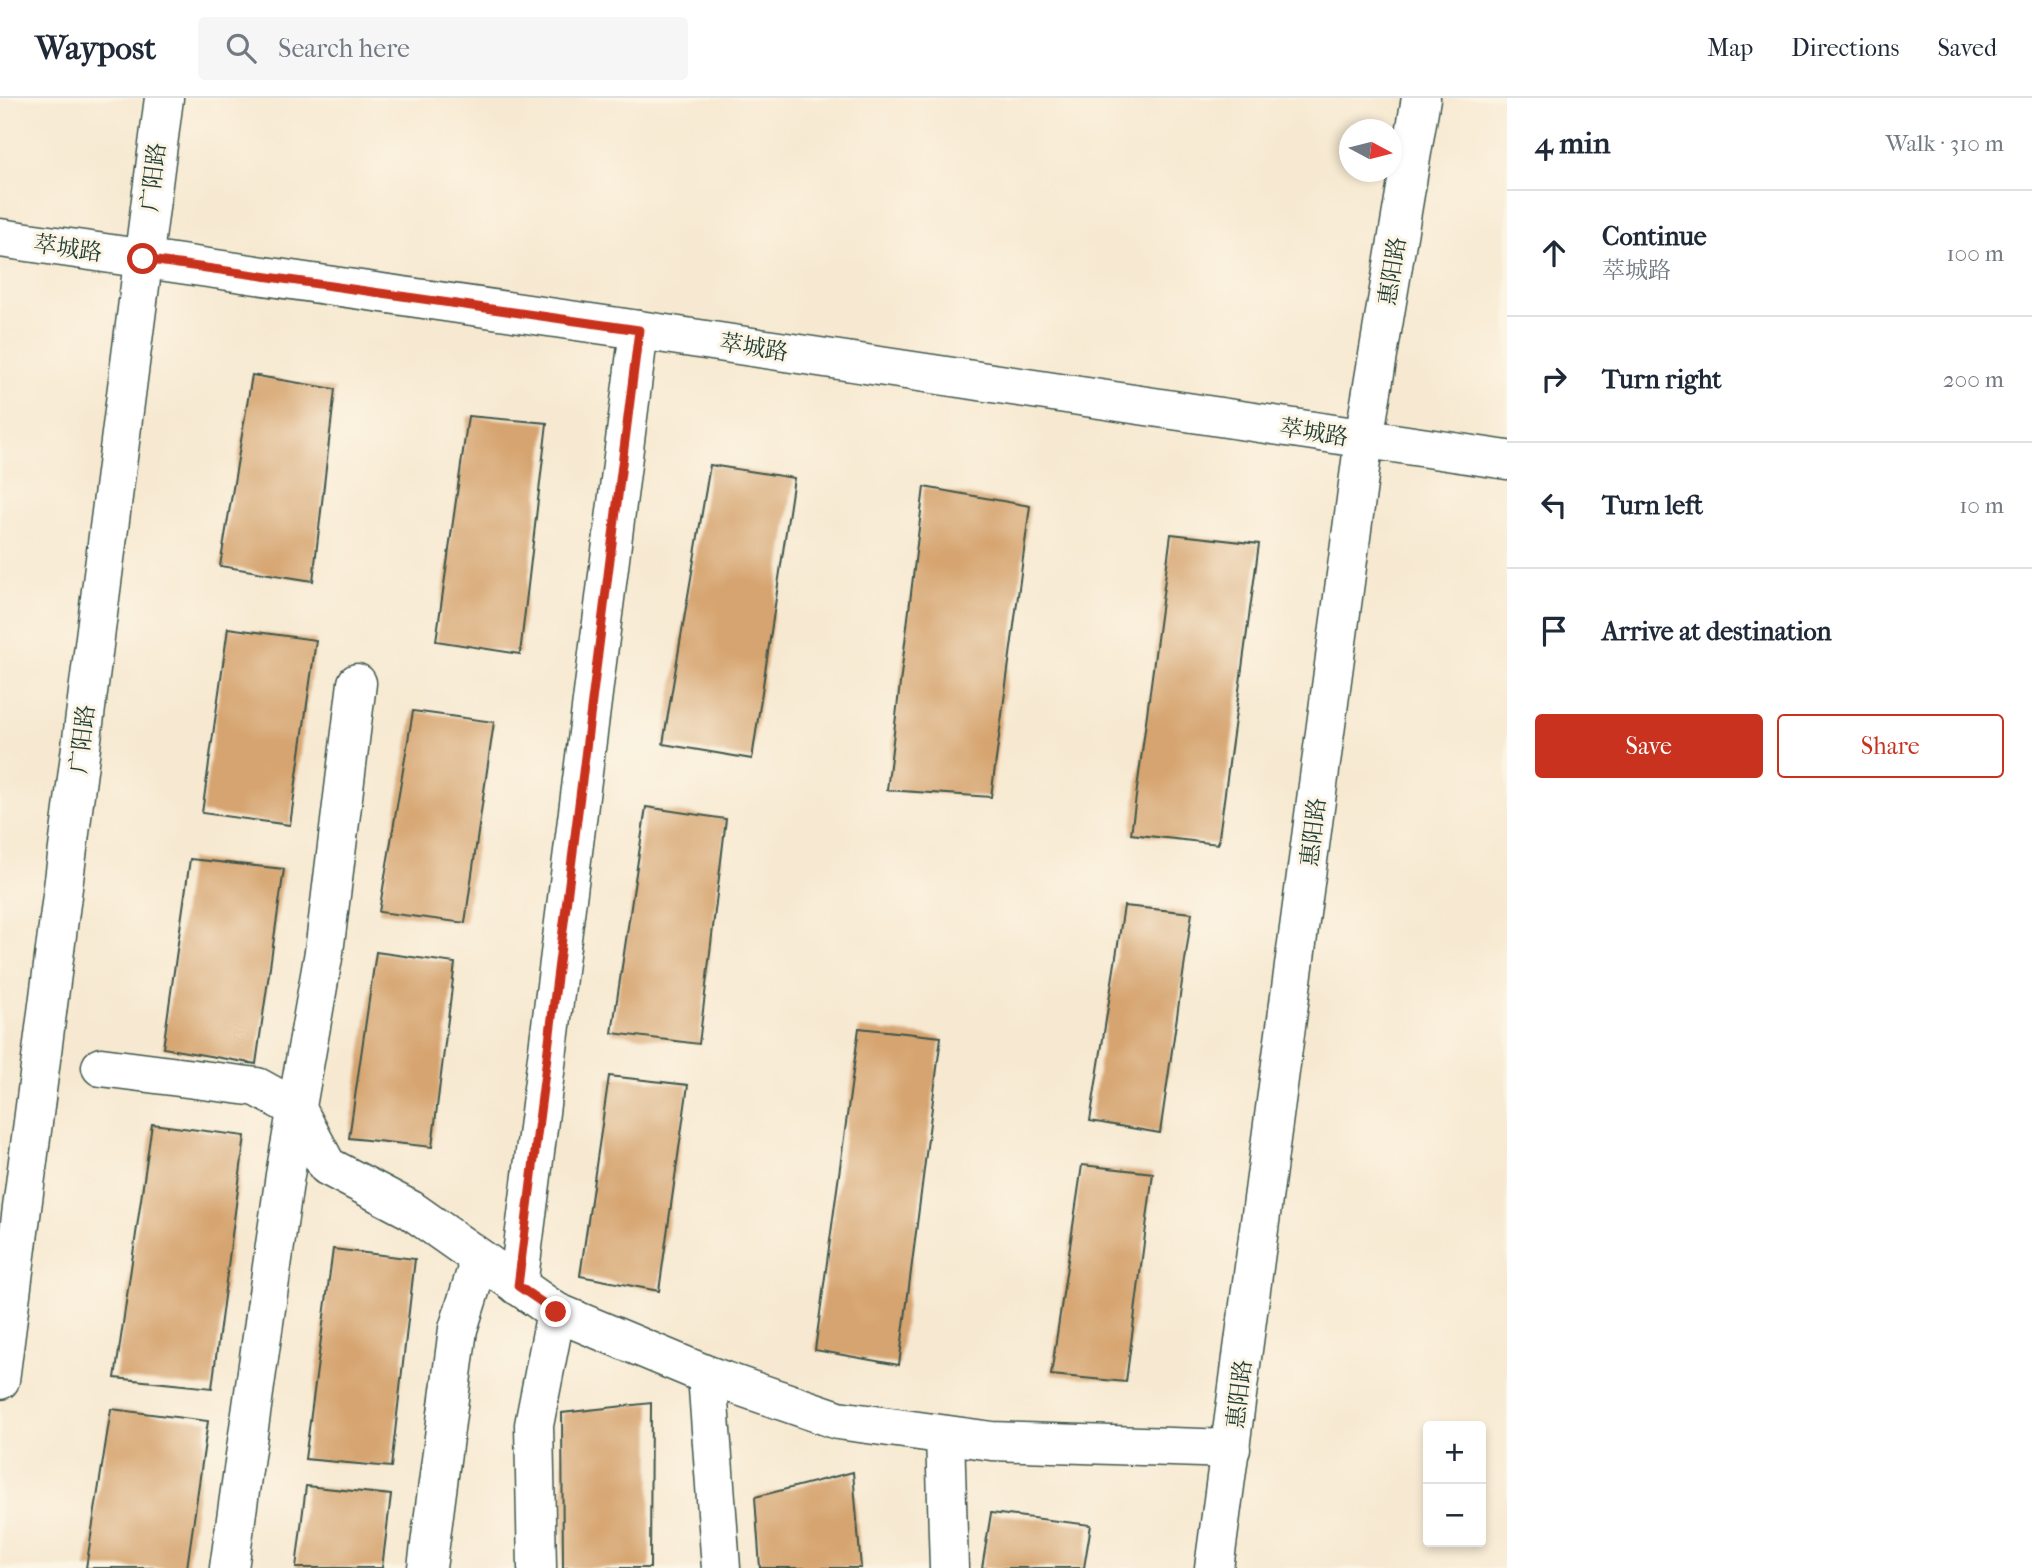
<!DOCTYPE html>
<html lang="en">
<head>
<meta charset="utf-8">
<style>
	body { margin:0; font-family:"IM FELL French Canon","Noto Serif SC",serif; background:#f6f6f7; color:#1f2937 }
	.controls { position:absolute; right:21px; bottom:21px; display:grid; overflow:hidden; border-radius:7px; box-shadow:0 4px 10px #0003 }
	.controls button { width:63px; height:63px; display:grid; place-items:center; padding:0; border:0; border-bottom:2px solid #e0e1e3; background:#fff; color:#1f2937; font:35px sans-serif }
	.compass { position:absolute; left:1339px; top:21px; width:63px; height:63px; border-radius:50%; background:#fff; box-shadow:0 4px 10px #0003; rotate:97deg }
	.stop { position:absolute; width:21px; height:21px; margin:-16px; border:5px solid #c8321e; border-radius:50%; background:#fff }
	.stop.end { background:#c8321e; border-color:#fff; box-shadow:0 2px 7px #0008 }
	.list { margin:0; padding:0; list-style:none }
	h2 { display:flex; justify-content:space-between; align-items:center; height:91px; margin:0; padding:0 28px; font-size:30px }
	h2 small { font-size:23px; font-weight:400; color:#747a83 }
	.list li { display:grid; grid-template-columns:46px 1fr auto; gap:21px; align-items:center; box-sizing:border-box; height:126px; padding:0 28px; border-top:2px solid #e0e1e3 }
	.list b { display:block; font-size:26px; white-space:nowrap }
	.list p { margin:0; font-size:23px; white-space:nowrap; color:#747a83 }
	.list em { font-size:23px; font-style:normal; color:#747a83 }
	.actions { display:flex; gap:14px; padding:21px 28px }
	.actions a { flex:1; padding:16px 0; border:2px solid #c8321e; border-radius:7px; text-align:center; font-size:24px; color:#c8321e }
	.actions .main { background:#c8321e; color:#fff }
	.icon { flex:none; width:38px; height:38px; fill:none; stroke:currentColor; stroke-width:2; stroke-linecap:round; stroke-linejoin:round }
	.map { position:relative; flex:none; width:1507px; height:1470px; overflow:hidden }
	header { display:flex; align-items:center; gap:42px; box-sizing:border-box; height:98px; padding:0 35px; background:#fff; border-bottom:2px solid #e0e1e3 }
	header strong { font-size:33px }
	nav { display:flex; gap:38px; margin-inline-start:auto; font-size:24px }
	.search { width:490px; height:63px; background:#f6f6f7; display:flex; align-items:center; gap:18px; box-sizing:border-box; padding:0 24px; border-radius:7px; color:#747a83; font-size:26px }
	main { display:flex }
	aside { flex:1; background:#fff }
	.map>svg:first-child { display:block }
</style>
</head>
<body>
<header>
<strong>Waypost</strong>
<div class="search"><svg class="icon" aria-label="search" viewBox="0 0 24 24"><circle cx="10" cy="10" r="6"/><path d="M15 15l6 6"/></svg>Search here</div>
<nav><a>Map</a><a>Directions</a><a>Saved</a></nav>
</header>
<main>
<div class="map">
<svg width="1507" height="1470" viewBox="0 0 1507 1470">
	<rect width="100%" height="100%" fill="#fcf5e5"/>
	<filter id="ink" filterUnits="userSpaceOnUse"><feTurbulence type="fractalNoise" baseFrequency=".0143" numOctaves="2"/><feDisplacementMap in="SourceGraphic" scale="14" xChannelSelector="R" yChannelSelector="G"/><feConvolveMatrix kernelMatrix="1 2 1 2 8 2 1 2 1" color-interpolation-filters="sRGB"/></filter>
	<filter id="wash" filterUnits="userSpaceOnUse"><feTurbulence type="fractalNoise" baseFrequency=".00686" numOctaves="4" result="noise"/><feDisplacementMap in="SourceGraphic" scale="28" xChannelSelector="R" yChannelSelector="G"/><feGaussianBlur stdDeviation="1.57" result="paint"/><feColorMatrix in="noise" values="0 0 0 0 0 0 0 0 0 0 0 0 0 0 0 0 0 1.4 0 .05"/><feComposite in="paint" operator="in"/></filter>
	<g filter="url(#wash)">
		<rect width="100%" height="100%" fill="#f7e9d1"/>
		<g id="blocks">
			<g fill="#d6a46f">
				<polygon points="252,277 335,291 313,483 220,468"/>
				<polygon points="468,318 547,325 520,556 436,543"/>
				<polygon points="710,367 794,380 752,661 663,646"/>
				<polygon points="924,389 1030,408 991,699 887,692"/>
				<polygon points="1171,436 1259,446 1218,746 1131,736"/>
				<polygon points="228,530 316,542 290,727 202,715"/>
				<polygon points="413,613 494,624 465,825 379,814"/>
				<polygon points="646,709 726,721 699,946 612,935"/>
				<polygon points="190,761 284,771 256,966 163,950"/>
				<polygon points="1124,808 1192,815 1160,1035 1090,1023"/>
				<polygon points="376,854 455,865 432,1049 349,1040"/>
				<polygon points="859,930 941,939 899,1267 815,1252"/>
				<polygon points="609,978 688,987 659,1193 580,1178"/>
				<polygon points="152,1026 245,1038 212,1290 115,1280"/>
				<polygon points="1082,1067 1153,1075 1126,1284 1051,1277"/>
				<polygon points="333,1151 415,1161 391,1369 305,1361"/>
				<polygon points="651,1305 650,1470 563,1470 562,1315"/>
				<polygon points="111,1311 208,1323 187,1470 86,1470"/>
				<polygon points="853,1374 861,1470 760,1470 755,1399"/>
				<polygon points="306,1388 391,1397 382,1470 296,1470"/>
				<polygon points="991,1415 1091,1427 1084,1470 982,1470"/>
			</g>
		</g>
	</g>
	<g filter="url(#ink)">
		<use href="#blocks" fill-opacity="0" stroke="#3f574c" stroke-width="2"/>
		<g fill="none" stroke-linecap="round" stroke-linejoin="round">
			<defs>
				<g id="minor">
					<polyline points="0,140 639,232 1507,362"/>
					<polyline points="101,969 257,989 297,1011 327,1068 411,1112 556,1214 707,1277 838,1322 992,1343 1231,1351"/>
					<polyline points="518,1188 639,232"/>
					<polyline points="707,1277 721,1470"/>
					<polyline points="0,1282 164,0"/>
					<polyline points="945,1337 949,1470"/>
					<polyline points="229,1470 285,1077 324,854 357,585"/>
					<polyline points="427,1470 458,1231 480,1161"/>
					<polyline points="537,1470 534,1327 556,1214"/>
					<polyline points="1214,1470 1364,341 1421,0"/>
				</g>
			</defs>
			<use href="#minor" stroke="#3f574c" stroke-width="41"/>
			<use href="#minor" stroke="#fff" stroke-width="38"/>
		</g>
	</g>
	<g fill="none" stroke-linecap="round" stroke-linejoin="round" filter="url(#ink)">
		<polyline stroke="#c8321e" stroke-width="9" points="143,161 639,232 518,1188 556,1214"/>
	</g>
	<g text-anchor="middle" stroke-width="6" stroke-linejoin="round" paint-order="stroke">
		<g font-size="23" fill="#1f3d34" stroke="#fcf5e5">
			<text transform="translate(153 79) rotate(-83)" y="8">广阳路</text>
			<text transform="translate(68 150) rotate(8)" y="8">萃城路</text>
			<text transform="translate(1392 173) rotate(-81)" y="8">惠阳路</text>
			<text transform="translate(754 249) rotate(9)" y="8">萃城路</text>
			<text transform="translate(1314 334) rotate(9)" y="8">萃城路</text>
			<text transform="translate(82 641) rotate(-83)" y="8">广阳路</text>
			<text transform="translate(1313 734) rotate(-83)" y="8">惠阳路</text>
			<text transform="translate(1239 1296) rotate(-83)" y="8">惠阳路</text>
		</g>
	</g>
</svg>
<div class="controls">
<button>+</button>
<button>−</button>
</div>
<svg class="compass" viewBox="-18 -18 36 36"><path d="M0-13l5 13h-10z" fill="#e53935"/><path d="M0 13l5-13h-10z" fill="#747a83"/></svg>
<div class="stop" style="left:143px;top:161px"></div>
<div class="stop end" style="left:556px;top:1214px"></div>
</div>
<aside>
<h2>4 min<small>Walk · 310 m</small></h2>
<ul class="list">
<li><svg class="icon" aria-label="ahead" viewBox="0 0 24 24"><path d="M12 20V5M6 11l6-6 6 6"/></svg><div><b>Continue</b><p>萃城路</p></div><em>100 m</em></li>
<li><svg class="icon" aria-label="right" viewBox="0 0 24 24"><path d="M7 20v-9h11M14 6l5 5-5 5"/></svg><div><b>Turn right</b></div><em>200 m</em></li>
<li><svg class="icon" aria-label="left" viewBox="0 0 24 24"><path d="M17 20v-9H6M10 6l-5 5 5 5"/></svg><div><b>Turn left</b></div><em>10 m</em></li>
<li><svg class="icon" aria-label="arrive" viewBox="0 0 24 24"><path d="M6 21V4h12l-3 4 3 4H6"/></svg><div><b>Arrive at destination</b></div></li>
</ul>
<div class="actions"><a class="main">Save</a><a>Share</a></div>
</aside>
</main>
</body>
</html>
